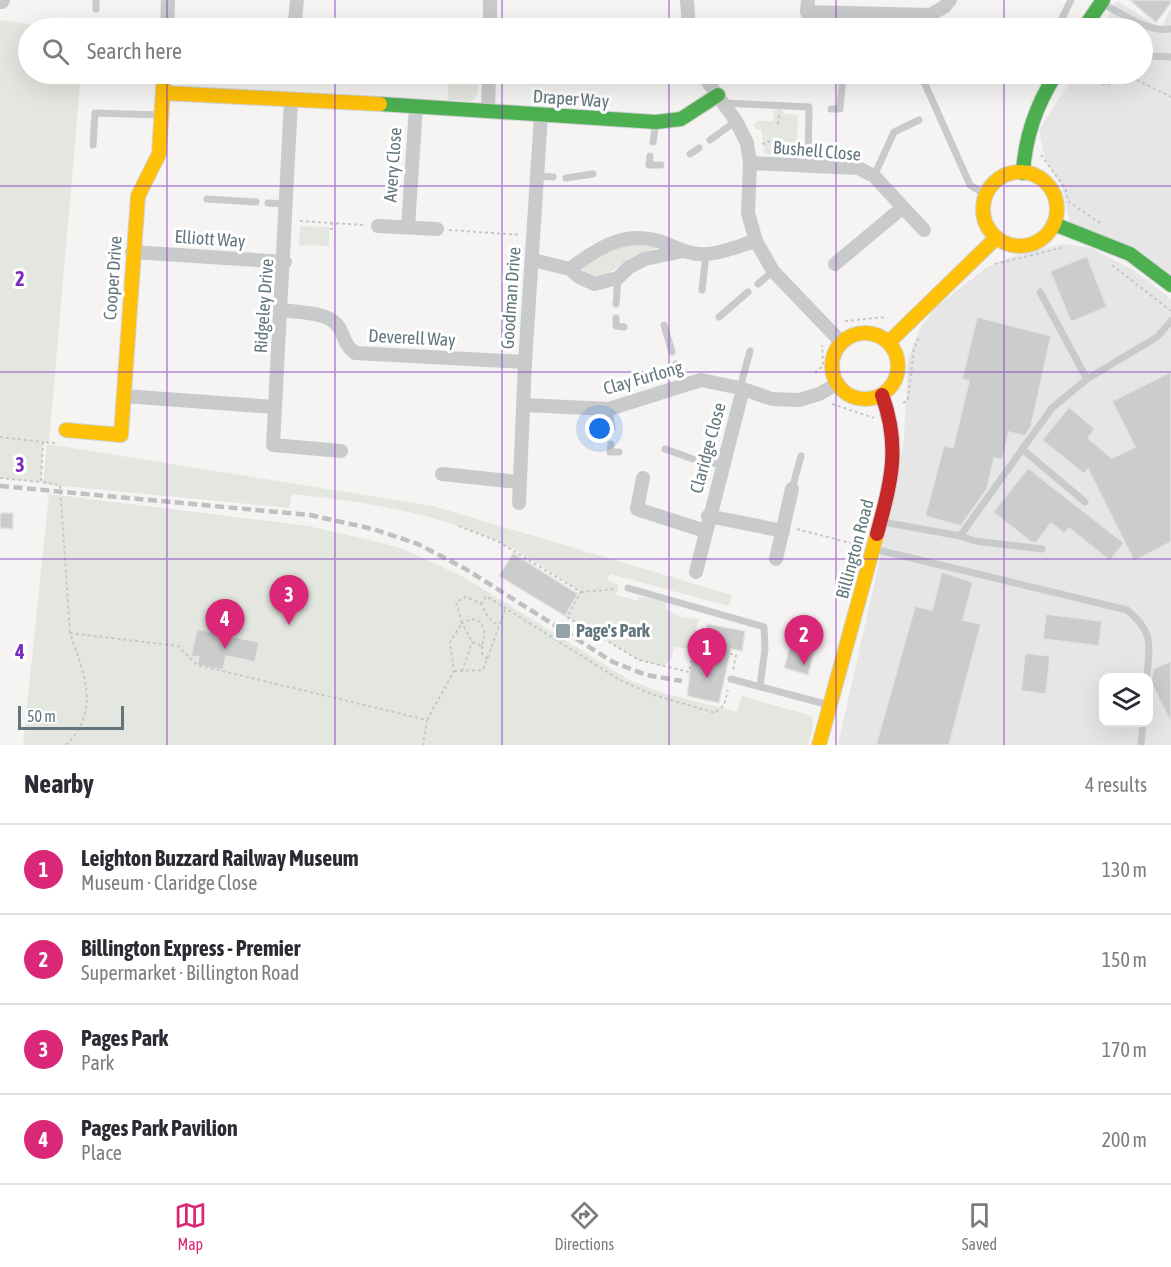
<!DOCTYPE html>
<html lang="en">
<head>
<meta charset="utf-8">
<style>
	body { margin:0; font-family:"Asap Condensed",sans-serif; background:#f7f7f7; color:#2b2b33 }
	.controls { position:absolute; right:18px; bottom:18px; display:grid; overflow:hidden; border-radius:12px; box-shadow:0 6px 24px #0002 }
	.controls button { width:54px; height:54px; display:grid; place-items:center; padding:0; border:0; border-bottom:2px solid #e1e1e2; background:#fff; color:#2b2b33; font:30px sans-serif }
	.scale { position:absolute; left:18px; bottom:15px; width:106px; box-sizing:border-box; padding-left:6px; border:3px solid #61767d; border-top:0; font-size:16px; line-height:21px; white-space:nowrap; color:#61767d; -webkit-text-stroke:4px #fff; paint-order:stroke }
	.you { position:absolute; left:600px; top:429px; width:21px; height:21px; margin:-15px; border:4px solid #fff; border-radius:50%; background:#1a73e8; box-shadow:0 0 0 9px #1a73e833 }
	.badge { display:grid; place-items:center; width:39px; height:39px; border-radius:50%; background:#db2777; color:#fff; font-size:20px; font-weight:700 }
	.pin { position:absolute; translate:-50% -50px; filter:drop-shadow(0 2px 3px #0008) }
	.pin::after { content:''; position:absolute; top:32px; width:21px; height:18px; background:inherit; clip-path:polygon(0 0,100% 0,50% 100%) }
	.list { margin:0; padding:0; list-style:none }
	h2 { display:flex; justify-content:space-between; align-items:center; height:78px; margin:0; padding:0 24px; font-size:26px }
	h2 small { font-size:20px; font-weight:400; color:#7c7c81 }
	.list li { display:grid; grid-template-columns:39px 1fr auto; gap:18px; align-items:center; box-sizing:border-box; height:90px; padding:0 24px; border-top:2px solid #e1e1e2 }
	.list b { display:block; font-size:22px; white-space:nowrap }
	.list p { margin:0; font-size:20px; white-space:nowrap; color:#7c7c81 }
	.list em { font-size:20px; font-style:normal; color:#7c7c81 }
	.icon { flex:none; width:33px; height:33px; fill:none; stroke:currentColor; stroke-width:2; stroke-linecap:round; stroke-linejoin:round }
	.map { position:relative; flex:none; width:1171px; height:745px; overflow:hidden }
	.search { position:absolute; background:#fff; box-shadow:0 6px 24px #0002; left:18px; right:18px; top:18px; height:66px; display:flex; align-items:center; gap:15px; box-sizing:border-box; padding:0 21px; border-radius:33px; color:#7c7c81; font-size:22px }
	.sheet { height:438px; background:#fff }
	nav { display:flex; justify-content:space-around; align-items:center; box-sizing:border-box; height:84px; border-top:2px solid #e1e1e2; background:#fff; font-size:16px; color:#7c7c81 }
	nav a { display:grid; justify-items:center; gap:3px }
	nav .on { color:#db2777 }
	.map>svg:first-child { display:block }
</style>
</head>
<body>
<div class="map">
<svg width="1171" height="745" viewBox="0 0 1171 745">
	<rect width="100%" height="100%" fill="#f5f4f3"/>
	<g fill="#e5e6e5" fill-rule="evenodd">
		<polygon points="1117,1 1161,28 1171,8 1171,294 1130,254 1071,227 1062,187 1045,159 1039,130 1075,74 1142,74 1142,28 1102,28"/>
		<path d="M1063 244 1091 248 1135 271 1171 299V745H838L897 482 904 439 908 359 919 330 935 308 987 267 1017 255ZM1104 678H1148V722H1104Z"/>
	</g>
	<g fill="#e4e6e0">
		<polygon points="0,20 59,28 28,28 28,74 81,74 49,442 43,443 41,482 0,478"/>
		<polygon points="449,74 480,74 477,96 471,101 448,100"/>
		<polygon points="778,109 781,109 785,114 798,115 797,142 803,148 802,156 797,155 797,148 793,148 793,145 772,143 771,154 765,154 761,129 756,129 754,125 757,121 773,121 774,111"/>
		<polygon points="300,226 329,227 329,246 299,245"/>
		<polygon points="638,243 660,247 628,259 603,278 585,275 582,267 617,246"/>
		<path d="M47 444 433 506 732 595 729 606 610 574 607 580 619 585 616 595 638 601 639 597 666 601V609L680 617 699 619 691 649 674 647 671 660 662 666 639 660 565 616 579 591C553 575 526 554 497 541 432 512 362 501 292 494L289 508 43 484Z"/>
		<polygon points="49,494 309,526 398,547 462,576 631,681 667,694 737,712 742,696 805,714 812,717 813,727 808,745 23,745"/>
	</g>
	<g fill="#cbcccc" stroke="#e4e4e3" stroke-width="1.5">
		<polygon points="1130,0 1171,0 1171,3 1156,23"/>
		<polygon points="1087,256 1107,307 1071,322 1050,271"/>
		<polygon points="977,317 1051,336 1031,427 1025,436 1009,432 1002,460 994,458 987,489 961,526 925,516 944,445 953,448 969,381 962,379"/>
		<polygon points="1171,372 1171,542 1134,561 1088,469 1084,474 1042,440 1069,407 1095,429 1088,438 1112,458 1135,447 1112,401"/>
		<polygon points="1028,468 1124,543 1110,561 1069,528 1064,533 1051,523 1036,543 1031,542 993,512"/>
		<polygon points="0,513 13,513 13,529 0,528"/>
		<polygon points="513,553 578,594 565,616 499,576"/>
		<polygon points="942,572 973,582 963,620 981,624 949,745 876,745 915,606 932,610"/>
		<polygon points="1046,614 1102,621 1099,646 1043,639"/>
		<polygon points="707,624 745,631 742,651 731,649 719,703 687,696 692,657 697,650 703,651"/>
		<polygon points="197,629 259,642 255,662 226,656 223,670 197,665 199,657 191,656"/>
		<polygon points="792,640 815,648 808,675 784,668"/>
		<polygon points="1025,653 1050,656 1046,694 1021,691"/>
		<polygon points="1171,661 1171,723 1151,682 1153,669"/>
	</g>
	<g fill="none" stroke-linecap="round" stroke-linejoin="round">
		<defs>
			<g id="fast">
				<polyline points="1084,28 1103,0"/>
				<polyline points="380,104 656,122 681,119 718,95"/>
				<path d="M1023 173C1025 136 1036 105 1056 74"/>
				<polyline points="1054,224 1130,254 1171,285"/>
			</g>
			<g id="slow">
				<polyline points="164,93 380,104"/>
				<circle cx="1020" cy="209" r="37"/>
				<circle cx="865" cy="366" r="33"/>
				<polyline points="889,342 996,238"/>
				<polyline points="66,430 121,435 138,196 159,154 164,74"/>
				<polyline points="819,745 877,534"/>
			</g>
			<path id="jam" d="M877 534C891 482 901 447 882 395"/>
		</defs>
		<use href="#fast" stroke="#d1d2d3" stroke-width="16"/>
		<use href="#slow" stroke="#d1d2d3" stroke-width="16"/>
		<use href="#jam" stroke="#d1d2d3" stroke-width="16"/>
		<g stroke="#c6c7c8" stroke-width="2" stroke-dasharray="3 3" stroke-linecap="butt">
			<polyline points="1073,75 1106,85 1135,79 1171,97"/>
			<polyline points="778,124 779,115"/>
			<polyline points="762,144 770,141"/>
			<polyline points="1041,155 1065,188 1069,202 1103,225"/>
			<polyline points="300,221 366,225"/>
			<polyline points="330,229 332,229 332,223"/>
			<polyline points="449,230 521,235"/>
			<polyline points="995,264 1065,247"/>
			<polyline points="1112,265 1171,311"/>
			<polyline points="845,321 886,317"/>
			<polyline points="815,373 823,366 822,345"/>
			<polyline points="903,403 908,400 914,348 920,336"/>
			<polyline points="832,404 874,418"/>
			<polyline points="0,437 43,442"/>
			<polyline points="55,443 43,442 41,482 60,485 70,633"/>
			<polyline points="0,478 41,482"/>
			<polyline points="459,526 499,542 581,592 567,617 639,660 689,672 694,646 736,655 733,670"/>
			<polyline points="797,529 858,545"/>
			<polyline points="581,592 617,589"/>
			<polyline points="481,604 486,596 620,680 651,694 715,713 724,705 728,690"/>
			<polygon points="472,619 481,622 485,633 482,646 472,642 462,623"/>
			<polyline points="482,646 482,653 487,659"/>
			<polyline points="454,671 483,670 506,607"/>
			<polyline points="462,671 472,642"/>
			<polyline points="427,720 454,671 450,642 462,623 456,602 466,597 481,604 488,617 498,626"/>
			<path d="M66 745C102 709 83 673 70 633L178 646 197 665 427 720 423 745"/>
		</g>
		<g stroke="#c9cacb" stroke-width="7">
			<path d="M1103 4C1123 14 1148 33 1171 29"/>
			<polyline points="96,9 96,0"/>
			<polyline points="1057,28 1071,0"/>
			<polyline points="1142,58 1154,56 1171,57"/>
			<polyline points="143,74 162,75"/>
			<polyline points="921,75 970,185 986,195"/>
			<polyline points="724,103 809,107 808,166"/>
			<polyline points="831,109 840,109 843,74"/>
			<polyline points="710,140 736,121"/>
			<polyline points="653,142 656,122"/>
			<polyline points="93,145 95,113 159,115"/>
			<polyline points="690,154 699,148"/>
			<polyline points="650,156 649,165 661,165"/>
			<polyline points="537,176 553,177"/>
			<polyline points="874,176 894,132 919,120"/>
			<polyline points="566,178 593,174"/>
			<polyline points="207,199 256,202"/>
			<polyline points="268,203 288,204"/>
			<polyline points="758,284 773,271"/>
			<polyline points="702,290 706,255"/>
			<polyline points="1040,292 1087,379"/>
			<polyline points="616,304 618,278"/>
			<polyline points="719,317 748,292"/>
			<polyline points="616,318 616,326 624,327"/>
			<polyline points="664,325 672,352"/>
			<polyline points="676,364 682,386"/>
			<polyline points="740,388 750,351"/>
			<polyline points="609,409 612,428"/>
			<polyline points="611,444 610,452 619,452"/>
			<polyline points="665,449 693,459"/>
			<polyline points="1022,449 1085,502"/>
			<polyline points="707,462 722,465"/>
			<polyline points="792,489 801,456"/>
			<polyline points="883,522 960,536 1052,408 1087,379 1157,337 1171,321"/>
			<polyline points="960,536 975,541 1042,549"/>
			<path d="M874 549 1127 610C1155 633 1149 644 1147 678"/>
			<polyline points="628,588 764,627 765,649 760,686"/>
			<polyline points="731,679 829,705"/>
			<polyline points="1141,745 1143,722"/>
		</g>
		<g stroke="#c9cacb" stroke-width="14">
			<polyline points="687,0 689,28"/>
			<polyline points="808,0 807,12 930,15 944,7 950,0"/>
			<polyline points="2,2 3,0"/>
			<polyline points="295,21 297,0"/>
			<polyline points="167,28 168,0"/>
			<polyline points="490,28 490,0"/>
			<polyline points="702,74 736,121 747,143 750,163 748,213 756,241 773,271 842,343"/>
			<polyline points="291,101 273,445 341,451"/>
			<polyline points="488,111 489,74"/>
			<polyline points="750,163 858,168 874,176 924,230"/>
			<polyline points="378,226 437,229"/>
			<polyline points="408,227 416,106"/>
			<polyline points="132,252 285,262"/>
			<polyline points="533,260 570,269 579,277 594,284 618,278 629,267 645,259 683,251"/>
			<polyline points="835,264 902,208"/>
			<path d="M570 269C600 246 629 228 667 244 679 249 693 256 707 254 723 253 740 245 756 241"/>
			<path d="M282 310C300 313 330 311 340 329 345 339 345 345 355 353L525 362"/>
			<polyline points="124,396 275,407"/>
			<polyline points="524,405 609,409 701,380 740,388 772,399 799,400 819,394 837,384"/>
			<polyline points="442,474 518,482"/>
			<polyline points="643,478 637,509 705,531"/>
			<polyline points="519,503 525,362 541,115"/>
			<polyline points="708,516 783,531"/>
			<polyline points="776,559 792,489"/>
			<polyline points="696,572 743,389"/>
		</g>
		<use href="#fast" stroke="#4caf50" stroke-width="14"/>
		<use href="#slow" stroke="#ffc107" stroke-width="14"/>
		<use href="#jam" stroke="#c62828" stroke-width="14"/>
		<polyline stroke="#bfc0c1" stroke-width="4.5" stroke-dasharray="9 4.5" stroke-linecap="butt" points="0,486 310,515 373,529 418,544 464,568 613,662 646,675 682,681"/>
	</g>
	<path fill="none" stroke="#7b2cbf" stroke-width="1.5" stroke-opacity="0.55" d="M167 0V28M335 0V28M502 0V28M669 0V28M836 0V28M1004 0V28M167 74V745M335 74V745M502 74V745M669 74V745M836 74V745M1004 74V745M0 186H1171M0 372H1171M0 559H1171"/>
	<rect fill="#95a2a6" stroke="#fff" stroke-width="2" x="555" y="623" width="16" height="16" rx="3"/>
	<g text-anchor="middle" stroke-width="6" stroke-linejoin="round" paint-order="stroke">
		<g font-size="18" fill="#61767d" stroke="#fff">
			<text transform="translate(571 99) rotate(4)" y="6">Draper Way</text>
			<text transform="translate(817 151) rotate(5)" y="6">Bushell Close</text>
			<text transform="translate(393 165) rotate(-86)" y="6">Avery Close</text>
			<text transform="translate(210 239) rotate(4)" y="6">Elliott Way</text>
			<text transform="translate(113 278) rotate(-86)" y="6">Cooper Drive</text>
			<text transform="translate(511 298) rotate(-86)" y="6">Goodman Drive</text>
			<text transform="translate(264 306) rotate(-86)" y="6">Ridgeley Drive</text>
			<text transform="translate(412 338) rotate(3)" y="6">Deverell Way</text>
			<text transform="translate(643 378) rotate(-16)" y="6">Clay Furlong</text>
			<text transform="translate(708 448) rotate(-75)" y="6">Claridge Close</text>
			<text transform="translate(855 549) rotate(-75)" y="6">Billington Road</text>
		</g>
		<g font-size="18" font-weight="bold" fill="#61767d" stroke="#fff" text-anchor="start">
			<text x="576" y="637">Page's Park</text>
		</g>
	</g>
	<g font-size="20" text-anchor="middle" font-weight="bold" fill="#7b2cbf" stroke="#fff" stroke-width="6" stroke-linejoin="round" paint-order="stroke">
		<text x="20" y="286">2</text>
		<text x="20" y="472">3</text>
		<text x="20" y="659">4</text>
	</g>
</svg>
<div class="controls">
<button><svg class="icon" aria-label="layers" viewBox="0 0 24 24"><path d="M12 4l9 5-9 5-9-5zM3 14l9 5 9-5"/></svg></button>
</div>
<div class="scale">50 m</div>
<div class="you"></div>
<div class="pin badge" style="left:707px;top:678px">1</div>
<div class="pin badge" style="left:804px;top:665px">2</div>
<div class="pin badge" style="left:289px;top:625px">3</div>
<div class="pin badge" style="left:225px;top:649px">4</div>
<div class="search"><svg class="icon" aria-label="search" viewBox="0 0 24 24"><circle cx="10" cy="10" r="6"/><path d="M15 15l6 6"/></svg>Search here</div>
</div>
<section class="sheet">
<h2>Nearby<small>4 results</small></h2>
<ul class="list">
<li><span class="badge">1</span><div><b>Leighton Buzzard Railway Museum</b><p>Museum · Claridge Close</p></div><em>130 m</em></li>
<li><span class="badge">2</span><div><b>Billington Express - Premier</b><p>Supermarket · Billington Road</p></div><em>150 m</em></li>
<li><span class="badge">3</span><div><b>Pages Park</b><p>Park</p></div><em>170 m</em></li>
<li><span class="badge">4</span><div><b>Pages Park Pavilion</b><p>Place</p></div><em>200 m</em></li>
</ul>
</section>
<nav>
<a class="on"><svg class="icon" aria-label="map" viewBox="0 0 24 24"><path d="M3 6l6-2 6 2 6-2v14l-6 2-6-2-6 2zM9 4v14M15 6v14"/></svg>Map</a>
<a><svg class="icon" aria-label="directions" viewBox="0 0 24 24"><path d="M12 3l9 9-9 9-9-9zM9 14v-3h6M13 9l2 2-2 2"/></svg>Directions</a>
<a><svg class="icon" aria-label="saved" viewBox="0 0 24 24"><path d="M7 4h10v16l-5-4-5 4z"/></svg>Saved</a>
</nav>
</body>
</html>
